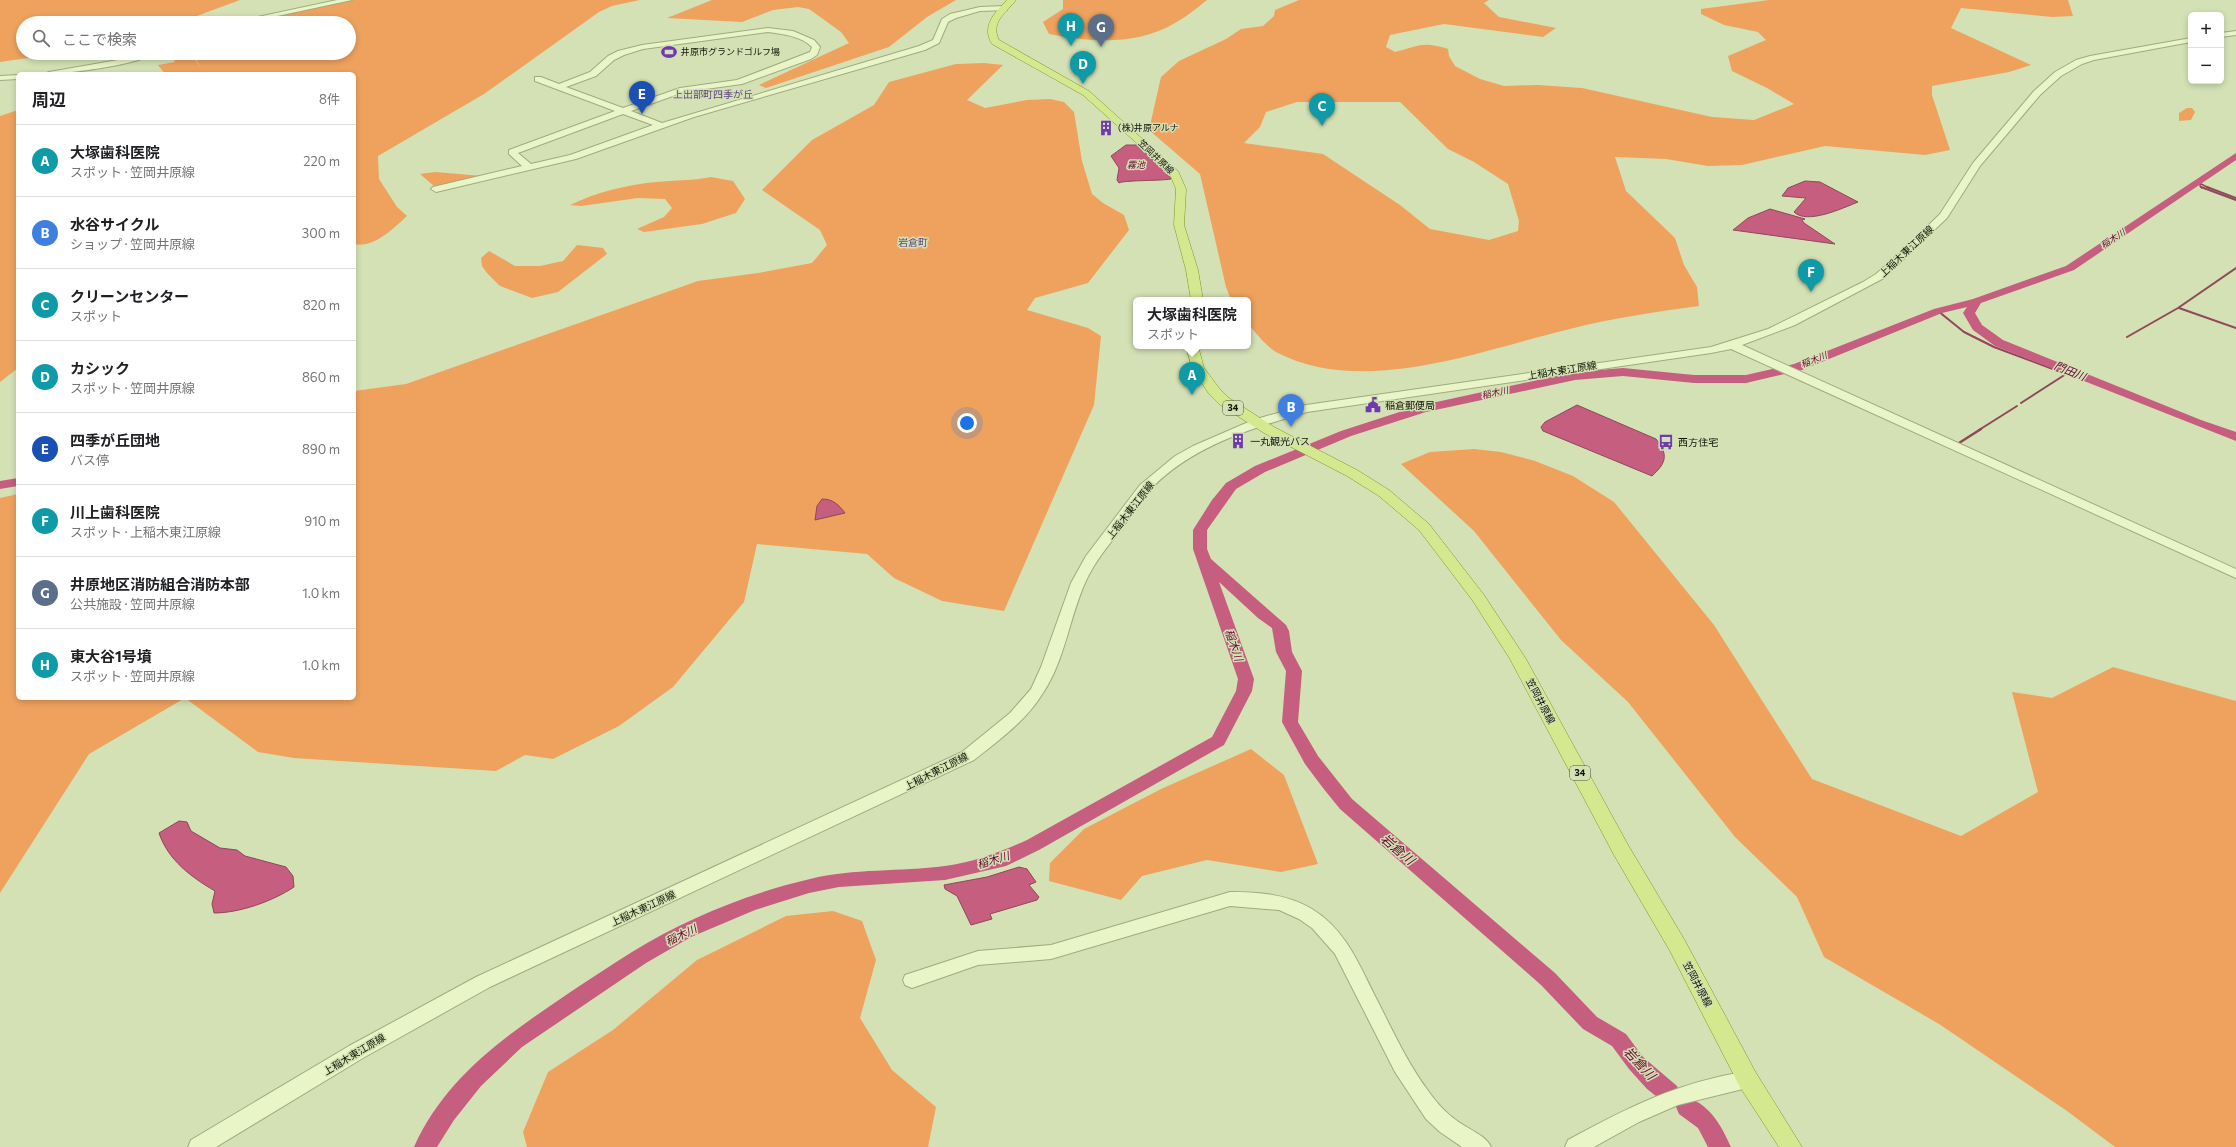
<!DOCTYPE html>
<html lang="ja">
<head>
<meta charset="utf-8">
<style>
	body { margin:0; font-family:Commissioner,"Noto Sans JP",sans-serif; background:#f2f2f2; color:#202124 }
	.controls { position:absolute; right:12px; top:12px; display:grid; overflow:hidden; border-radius:6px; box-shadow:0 2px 6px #0003 }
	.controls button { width:36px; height:36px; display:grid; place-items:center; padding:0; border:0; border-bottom:1px solid #e0e0e0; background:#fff; color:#202124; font:20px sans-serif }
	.you { position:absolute; left:967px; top:423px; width:14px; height:14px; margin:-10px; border:3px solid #fff; border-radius:50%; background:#1a73e8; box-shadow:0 0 0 6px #1a73e833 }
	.badge { display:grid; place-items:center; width:26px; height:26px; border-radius:50%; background:#7139b0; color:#fff; font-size:13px; font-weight:700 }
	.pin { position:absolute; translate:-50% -33px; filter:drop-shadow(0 1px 2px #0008) }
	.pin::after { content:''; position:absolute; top:21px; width:14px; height:12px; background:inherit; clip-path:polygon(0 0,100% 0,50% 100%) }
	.popup { position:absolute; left:1133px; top:297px; width:118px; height:52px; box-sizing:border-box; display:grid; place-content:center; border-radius:6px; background:#fff; filter:drop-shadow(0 1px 3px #0005); font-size:13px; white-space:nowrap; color:#757577 }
	.popup b { font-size:15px; color:#202124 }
	.popup::after { content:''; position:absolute; left:50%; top:100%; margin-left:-8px; border:8px solid transparent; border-top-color:#fff }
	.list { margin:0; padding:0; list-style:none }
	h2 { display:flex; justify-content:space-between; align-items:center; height:52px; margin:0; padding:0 16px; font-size:17px }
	h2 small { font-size:13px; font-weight:400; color:#757577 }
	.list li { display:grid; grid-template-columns:26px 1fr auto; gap:12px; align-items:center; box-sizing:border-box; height:72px; padding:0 16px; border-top:1px solid #e0e0e0 }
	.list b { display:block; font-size:15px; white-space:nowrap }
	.list p { margin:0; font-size:13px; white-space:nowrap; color:#757577 }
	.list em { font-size:13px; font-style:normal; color:#757577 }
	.icon { flex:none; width:22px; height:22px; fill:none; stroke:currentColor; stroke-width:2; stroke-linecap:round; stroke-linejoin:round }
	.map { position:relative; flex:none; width:2236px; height:1147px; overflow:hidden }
	.search { position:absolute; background:#fff; box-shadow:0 2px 6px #0003; left:16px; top:16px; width:340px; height:44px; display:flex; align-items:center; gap:10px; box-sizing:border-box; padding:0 14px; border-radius:22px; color:#757577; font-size:15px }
	.panel { position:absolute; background:#fff; box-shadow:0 2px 6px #0003; left:16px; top:72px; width:340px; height:628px; border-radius:6px }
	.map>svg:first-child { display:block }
</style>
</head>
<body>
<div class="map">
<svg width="2236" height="1147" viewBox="0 0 2236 1147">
	<rect width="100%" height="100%" fill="#d4e1b5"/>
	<g fill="#eea25e" fill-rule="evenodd">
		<polygon points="0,0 240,0 178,23 23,23 23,53 63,53 0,62"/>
		<path d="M352 0H640L612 6 599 12 484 94 378 156 379 179 397 207 407 216C394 228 373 249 354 244V74H165L158 65 175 62 171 53H191L200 67 193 53H349V23H238Z"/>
		<polygon points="712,0 956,0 927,17 889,47 766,88 759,85 849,43 841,32 809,9 798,7 773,10 742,22 667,18"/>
		<path d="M1063 0H1207C1197 8 1186 17 1175 23 1137 46 1089 42 1049 34L1043 22 1063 9Z"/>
		<path d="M1299 0H1489L1484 3 1499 17 1556 28 1543 37 1444 24 1390 35 1386 47 1395 52C1420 46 1421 41 1448 49L1449 56 1455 66 1480 79 1504 86 1538 85 1582 88 1712 117 1754 120 1794 104 1767 88 1732 71 1728 56 1766 40 1758 32 1724 25 1701 14V9L1769 0H2068L2073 16 2052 17 1961 8 1951 28 2031 65 2009 72 1932 86V95L1950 150 1925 155 1825 146 1742 165 1708 166 1666 159 1615 157 1626 191 1675 238 1684 265 1697 287 1699 306C1655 312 1613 318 1570 329 1482 350 1363 398 1276 352 1266 346 1256 333 1248 324V300H1231L1226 287 1200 174 1149 130 1161 77 1179 61 1226 39 1241 29 1263 26 1274 16 1275 10ZM1297 102H1400L1448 149 1474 162 1508 184 1519 221 1518 231 1489 240 1430 229 1400 205 1323 154 1244 143 1260 127 1266 112Z"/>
		<polygon points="984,63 1003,65 967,100 985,108 1027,100 1050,99 1064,102 1074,112 1082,161 1092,194 1103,203 1124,215 1129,230 1088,283 1035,298 1027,310 1088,328 1101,336 1094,405 1004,611 942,601 894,578 867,554 757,544 744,602 673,687 619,726 553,759 525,755 496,771 294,758 258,752 185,698 354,698 354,391 406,384 698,281 758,273 812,263 827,245 820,230 762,190 812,140 874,105 889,82 956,64"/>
		<polygon points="2187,108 2192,108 2195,112 2191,120 2179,121 2179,113"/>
		<polygon points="18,110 18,368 0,382 0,116"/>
		<polygon points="435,172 483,176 434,186 420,174"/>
		<path d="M711 177 733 181 745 199 736 213 702 224 644 232 637 229 664 217 672 208 665 199 638 198 581 206 570 205C597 192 626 185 656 182 675 180 692 181 711 177Z"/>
		<polygon points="577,245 603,248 607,254 558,292 532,298 500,286 487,273 482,266 481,258 489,251 515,266 540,266 563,261"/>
		<polygon points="1474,449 1501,452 1535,461 1573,476 1614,502 1714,625 1812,779 1961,836 2038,792 2012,692 2052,698 2113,667 2236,701 2236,1147 2115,1147 2067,1111 1939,1024 1824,957 1797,897 1735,837 1628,702 1561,640 1474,531 1401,464 1430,452"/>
		<polygon points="18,494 18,698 185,698 89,754 0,893 0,498"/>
		<polygon points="1251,749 1284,775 1318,864 1281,872 1207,860 1142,876 1121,900 1049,881 1050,863 1084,829 1161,789"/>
		<polygon points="833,911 862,921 876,960 860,1018 892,1070 936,1107 928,1147 527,1147 523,1132 548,1072 613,1030 697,960 786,916"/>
	</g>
	<g fill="#c55e7f" stroke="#8f485a">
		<path d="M1126 145H1137L1161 166 1171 179C1160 181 1124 180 1119 183L1117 180 1119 168 1111 156Z"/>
		<path d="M1805 181 1820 182 1858 202C1843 208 1807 225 1794 212L1806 198 1782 196 1788 188Z"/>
		<polygon points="1770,209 1805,219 1802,220 1804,223 1835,244 1733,230 1748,218"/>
		<path d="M1577 405 1656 439C1669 455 1666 463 1652 476L1543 431 1541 427 1545 422Z"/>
		<path d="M822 499C833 499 839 505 845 513L815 520 817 506Z"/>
		<path d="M179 821 187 822 191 831 220 848 237 850 245 856 286 867 293 876 294 887C273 901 240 913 214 913L212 904 215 891C191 877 168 860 159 833Z"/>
		<polygon points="1019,867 1027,869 1036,882 1029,885 1039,897 1037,900 990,914 992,919 971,925 957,896 945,889 944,885 987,877"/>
	</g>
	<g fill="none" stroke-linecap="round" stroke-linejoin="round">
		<g stroke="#8f485a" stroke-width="1.5">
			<polyline points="2201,179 2200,186 2202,188"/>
			<polyline points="2201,184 2209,188"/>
		</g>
		<g stroke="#8f485a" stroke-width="2">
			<polyline points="2201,187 2236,200"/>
			<polyline points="2207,187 2236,198"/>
			<polyline points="2179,308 2236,328"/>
			<polyline points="1938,311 1964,332 1994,347 2066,374 2021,403"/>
			<polyline points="2127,337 2178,308 2236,268"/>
			<polyline points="1979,430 2017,406"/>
		</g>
		<polyline stroke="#8f485a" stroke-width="2.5" points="1959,443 1981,429"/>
		<g fill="#c55e7f" fill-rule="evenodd">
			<path d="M2236 153V160L2074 270 1981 303 1975 313 1982 325 2003 340 2201 420 2236 432V441L1995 346 1973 330 1963 313 1967 307 1942 313 1802 370 1746 383H1694L1623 376 1575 380 1426 412 1351 436 1265 472 1236 489 1207 530V549L1211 559 1286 625 1289 631 1292 652 1302 671 1298 722 1318 756 1352 799 1555 973 1597 1017 1626 1034 1643 1057 1677 1086 1680 1093 1677 1100 1669 1102 1661 1100 1647 1089 1629 1069 1612 1046 1583 1029 1541 985 1340 809 1323 788 1305 764 1282 722 1286 671 1276 652 1272 628 1258 618 1219 582 1254 679 1252 691 1224 745 1039 850 1006 866 945 880 839 887 809 893 755 910 691 937 646 963 522 1047 481 1086 454 1120 437 1147H414C446 1076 507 1035 569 993 590 979 611 965 632 952 685 919 749 893 810 879 854 868 900 872 945 866 974 862 1000 852 1027 840L1212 737 1236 691 1238 679 1193 549V530L1212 500 1226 483 1255 466 1341 431 1418 406 1575 372 1623 368 1694 375H1746L1794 364 1934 309 1973 299 2066 266Z"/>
			<polygon points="18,478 18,486 0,489 0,481"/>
			<path d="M1687 1097C1711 1106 1721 1125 1731 1147H1708L1698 1128 1679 1114 1676 1107 1679 1100Z"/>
		</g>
		<defs>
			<g id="secondary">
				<polygon points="337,0 352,0 245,23 230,23"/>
				<path d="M1004 6H1007V10L980 11 956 18 948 22 939 43 925 50 694 117 576 159 436 192 431 189 433 187 522 166 509 154V150L615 111 535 81V77H541L559 84 590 72 608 56 618 51 642 45 768 28 793 31 814 40 820 47 817 55 811 59 742 84 684 92 631 111 662 123 919 46 933 40 942 19 950 14 980 7ZM768 32C783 34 801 36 812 47L810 52 737 80 680 88 623 108 566 87 596 76 614 60 624 55 643 49ZM623 114 653 125 570 155 531 164 518 153Z"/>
				<polygon points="2236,31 2236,35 2221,37 2221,33"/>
				<path d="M2191 38V42L2094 60 2082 64 2061 76 2040 95 1980 166 1947 218 1884 278 1795 325 1742 345 2236 569V578L1731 349 1711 353 1307 412C1252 428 1189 447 1149 491 1139 502 1131 516 1122 528 1109 545 1094 562 1085 583 1069 619 1065 660 1043 693 1026 721 999 740 974 760L490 987 363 1058 216 1147H188L191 1140 349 1046 476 977 962 752 1010 713 1031 689 1041 667 1071 583 1086 556 1140 485 1175 456 1193 446 1253 420 1306 405 1711 347 1768 329 1863 282 1876 274 1901 252 1940 214 1973 163 2034 91 2055 72 2076 60 2090 56Z"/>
				<path d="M140 53H153C140 65 64 74 45 74L49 72 118 60Z"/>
				<polygon points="18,75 18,79 0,80 0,76"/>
				<path d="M1230 892C1258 892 1287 894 1312 909 1345 929 1359 964 1375 996 1392 1029 1407 1063 1429 1092 1436 1102 1446 1113 1456 1120 1467 1129 1486 1135 1491 1147H1462L1440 1132 1426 1119 1395 1072 1335 954 1312 928 1299 919 1279 910 1230 906 1051 959 978 965 912 988 905 985 903 980 905 975 978 951 1051 945Z"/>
				<path d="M1748 1071 1755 1074 1758 1080 1755 1086 1678 1105 1639 1122 1594 1147H1565L1568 1140C1631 1106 1676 1083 1748 1071Z"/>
			</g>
			<g id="primary">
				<path d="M1007 0H1016C1006 13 990 22 999 40L1089 91 1178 171 1186 189 1184 225 1198 270 1203 300H1191L1186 270 1174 225 1176 189 1169 172 1083 95 992 44C981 26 995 12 1007 0Z"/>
				<polygon points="1186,346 1198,346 1204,368 1219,388 1229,398 1274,427 1357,470 1389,490 1429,524 1484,595 1526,659 1628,845 1684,939 1756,1073 1802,1147 1779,1147 1740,1087 1670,951 1614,855 1510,659 1473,601 1419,530 1379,496 1347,476 1264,433 1219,404 1209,394 1192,368"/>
			</g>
		</defs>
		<use href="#secondary" stroke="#9eab80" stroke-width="2"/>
		<use href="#primary" stroke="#7d942e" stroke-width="1"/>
		<use href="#secondary" fill="#e9f4c7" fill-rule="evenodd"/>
		<use href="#primary" fill="#d4e88f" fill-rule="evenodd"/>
	</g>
	<defs>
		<symbol id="stadium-bare" viewBox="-9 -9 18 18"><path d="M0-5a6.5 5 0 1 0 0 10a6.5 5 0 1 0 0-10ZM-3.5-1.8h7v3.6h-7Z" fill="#7139b0" stroke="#d4e1b5" stroke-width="2.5" paint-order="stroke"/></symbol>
		<symbol id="building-bare" viewBox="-9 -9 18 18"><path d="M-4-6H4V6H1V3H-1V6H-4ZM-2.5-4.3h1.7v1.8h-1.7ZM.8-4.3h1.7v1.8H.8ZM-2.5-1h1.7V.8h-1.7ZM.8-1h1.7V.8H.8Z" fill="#7139b0" stroke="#d4e1b5" stroke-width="2.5" paint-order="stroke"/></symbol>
		<symbol id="civic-bare" viewBox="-9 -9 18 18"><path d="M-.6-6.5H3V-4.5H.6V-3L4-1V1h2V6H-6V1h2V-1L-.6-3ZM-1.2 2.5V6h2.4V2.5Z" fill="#7139b0" stroke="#d4e1b5" stroke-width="2.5" paint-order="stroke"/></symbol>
		<symbol id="bus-bare" viewBox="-9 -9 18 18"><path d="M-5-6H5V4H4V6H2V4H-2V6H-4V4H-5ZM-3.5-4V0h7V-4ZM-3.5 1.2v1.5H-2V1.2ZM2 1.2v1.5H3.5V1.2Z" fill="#7139b0" stroke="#d4e1b5" stroke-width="2.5" paint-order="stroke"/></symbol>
	</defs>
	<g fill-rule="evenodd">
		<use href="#stadium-bare" x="658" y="41" width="22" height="22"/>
		<use href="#building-bare" x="1095" y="117" width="22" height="22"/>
		<use href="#civic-bare" x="1362" y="394" width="22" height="22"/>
		<use href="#building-bare" x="1227" y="430" width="22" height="22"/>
		<use href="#bus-bare" x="1655" y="431" width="22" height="22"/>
	</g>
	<g text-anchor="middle" stroke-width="3" stroke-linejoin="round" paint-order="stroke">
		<g font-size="9" fill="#101405" stroke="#d4e1b5" text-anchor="start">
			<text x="681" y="55">井原市グランドゴルフ場</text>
			<text x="1118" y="131">(株)井原アルナ</text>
		</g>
		<g font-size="9" fill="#101405" stroke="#d4e1b5">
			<text transform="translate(1156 157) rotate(44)" y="3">笠岡井原線</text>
		</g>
		<g font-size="9" font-style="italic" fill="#680433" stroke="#d4e1b5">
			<text x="1136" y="168">霧池</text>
			<text transform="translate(2113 239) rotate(-34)" y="3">稲木川</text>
			<text transform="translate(1814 360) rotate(-22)" y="3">稲木川</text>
			<text transform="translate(1495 393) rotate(-12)" y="3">稲木川</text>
		</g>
		<g fill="#d4e1b5" stroke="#4b523a" stroke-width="1">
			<rect x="1223" y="401" width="20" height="14" rx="3"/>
			<rect x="1570" y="766" width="20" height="14" rx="3"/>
		</g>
		<g font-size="9" font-weight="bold" fill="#101405">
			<text x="1233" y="411">34</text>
			<text x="1580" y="776">34</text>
		</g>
		<g font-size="10" fill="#5f4683" stroke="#d4e1b5">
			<text x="713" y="98">上出部町四季が丘</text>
			<text x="913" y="246">岩倉町</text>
		</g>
		<g font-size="10" fill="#101405" stroke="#d4e1b5">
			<text transform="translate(1906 251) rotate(-43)" y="4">上稲木東江原線</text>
			<text transform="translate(1562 370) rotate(-9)" y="4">上稲木東江原線</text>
			<text transform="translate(1130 510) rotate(-52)" y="4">上稲木東江原線</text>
			<text transform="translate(1541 701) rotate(62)" y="4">笠岡井原線</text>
			<text transform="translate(936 771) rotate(-27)" y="4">上稲木東江原線</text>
			<text transform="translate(643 908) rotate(-25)" y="4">上稲木東江原線</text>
			<text transform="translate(1698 984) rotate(62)" y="4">笠岡井原線</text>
			<text transform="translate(354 1054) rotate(-31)" y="4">上稲木東江原線</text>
		</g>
		<g font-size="10" fill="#101405" stroke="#d4e1b5" text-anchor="start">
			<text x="1385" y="409">稲倉郵便局</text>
			<text x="1250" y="445">一丸観光バス</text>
			<text x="1678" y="446">西方住宅</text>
		</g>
		<g font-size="11" font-style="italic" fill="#680433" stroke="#d4e1b5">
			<text transform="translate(2070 371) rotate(22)" y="4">門田川</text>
			<text transform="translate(1234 645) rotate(71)" y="4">稲木川</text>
			<text transform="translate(993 860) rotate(-17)" y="4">稲木川</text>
			<text transform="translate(681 935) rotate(-26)" y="4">稲木川</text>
		</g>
		<g font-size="13" font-style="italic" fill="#680433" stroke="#d4e1b5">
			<text transform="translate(1398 849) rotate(41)" y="5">岩倉川</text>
			<text transform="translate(1640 1063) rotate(47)" y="5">岩倉川</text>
		</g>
	</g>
</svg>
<div class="controls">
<button>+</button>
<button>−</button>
</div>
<div class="you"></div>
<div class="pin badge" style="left:1192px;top:395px;background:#0f9aa8">A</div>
<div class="popup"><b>大塚歯科医院</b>スポット</div>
<div class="pin badge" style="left:1291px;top:427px;background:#3f7fe0">B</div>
<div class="pin badge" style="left:1322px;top:126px;background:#0f9aa8">C</div>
<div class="pin badge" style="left:1083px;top:84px;background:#0f9aa8">D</div>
<div class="pin badge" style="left:642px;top:114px;background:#1a4fb4">E</div>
<div class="pin badge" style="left:1811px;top:292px;background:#0f9aa8">F</div>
<div class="pin badge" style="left:1101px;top:47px;background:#5c6f8a">G</div>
<div class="pin badge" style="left:1071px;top:46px;background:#0f9aa8">H</div>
<div class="search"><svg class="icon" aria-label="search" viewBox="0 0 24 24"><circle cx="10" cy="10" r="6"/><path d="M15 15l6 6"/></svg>ここで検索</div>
<section class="panel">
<h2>周辺<small>8件</small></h2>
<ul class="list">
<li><span class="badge" style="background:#0f9aa8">A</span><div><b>大塚歯科医院</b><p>スポット · 笠岡井原線</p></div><em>220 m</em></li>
<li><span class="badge" style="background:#3f7fe0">B</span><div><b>水谷サイクル</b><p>ショップ · 笠岡井原線</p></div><em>300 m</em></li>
<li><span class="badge" style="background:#0f9aa8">C</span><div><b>クリーンセンター</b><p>スポット</p></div><em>820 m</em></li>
<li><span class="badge" style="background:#0f9aa8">D</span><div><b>カシック</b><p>スポット · 笠岡井原線</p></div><em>860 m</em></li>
<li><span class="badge" style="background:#1a4fb4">E</span><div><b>四季が丘団地</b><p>バス停</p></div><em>890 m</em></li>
<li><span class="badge" style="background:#0f9aa8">F</span><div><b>川上歯科医院</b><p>スポット · 上稲木東江原線</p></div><em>910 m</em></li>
<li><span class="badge" style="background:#5c6f8a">G</span><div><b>井原地区消防組合消防本部</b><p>公共施設 · 笠岡井原線</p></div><em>1.0 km</em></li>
<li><span class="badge" style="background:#0f9aa8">H</span><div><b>東大谷1号墳</b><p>スポット · 笠岡井原線</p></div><em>1.0 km</em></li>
</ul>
</section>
</div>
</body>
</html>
